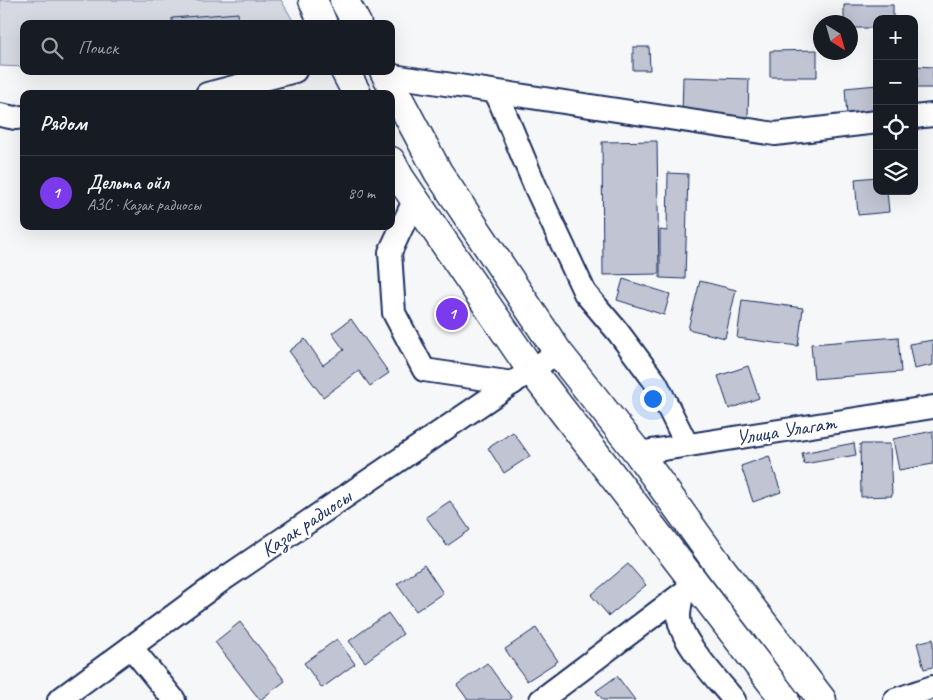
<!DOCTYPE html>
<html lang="ru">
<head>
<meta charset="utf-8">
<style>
	body { margin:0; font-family:Caveat,sans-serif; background:#20242c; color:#f1f3f6 }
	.controls { position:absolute; right:15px; top:15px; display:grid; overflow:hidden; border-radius:10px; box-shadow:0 5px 20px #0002 }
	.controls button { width:45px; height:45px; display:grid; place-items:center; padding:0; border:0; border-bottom:1px solid #363941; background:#171b24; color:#f1f3f6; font:25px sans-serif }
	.compass { position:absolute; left:813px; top:15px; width:45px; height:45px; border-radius:50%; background:#171b24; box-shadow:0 5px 20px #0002; rotate:143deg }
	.you { position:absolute; left:652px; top:398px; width:18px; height:18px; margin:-12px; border:4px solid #fff; border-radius:50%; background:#1a73e8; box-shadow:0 0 0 8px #1a73e833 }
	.badge { display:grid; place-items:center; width:32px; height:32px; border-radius:50%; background:#7c3aed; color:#fff; font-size:16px; font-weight:700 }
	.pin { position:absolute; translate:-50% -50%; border:2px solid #fff; box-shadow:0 1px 5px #0006 }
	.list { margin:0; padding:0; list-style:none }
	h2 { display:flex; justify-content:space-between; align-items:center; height:65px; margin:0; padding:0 20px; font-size:21px }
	h2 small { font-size:16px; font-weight:400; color:#9ea1a6 }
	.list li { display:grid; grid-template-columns:32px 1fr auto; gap:15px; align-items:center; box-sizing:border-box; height:75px; padding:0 20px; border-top:1px solid #363941 }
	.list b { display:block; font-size:19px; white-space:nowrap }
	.list p { margin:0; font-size:16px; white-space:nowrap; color:#9ea1a6 }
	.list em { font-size:16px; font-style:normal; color:#9ea1a6 }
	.icon { flex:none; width:28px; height:28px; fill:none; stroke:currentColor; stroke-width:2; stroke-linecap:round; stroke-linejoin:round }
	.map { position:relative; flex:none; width:933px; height:700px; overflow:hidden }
	.search { position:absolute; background:#171b24; box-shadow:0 5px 20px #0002; left:20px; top:20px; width:375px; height:55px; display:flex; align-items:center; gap:12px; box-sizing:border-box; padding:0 18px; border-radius:10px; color:#9ea1a6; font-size:19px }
	.panel { position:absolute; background:#171b24; box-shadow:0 5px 20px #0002; left:20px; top:90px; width:375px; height:140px; border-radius:10px }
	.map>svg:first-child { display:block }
</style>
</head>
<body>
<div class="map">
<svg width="933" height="700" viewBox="0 0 933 700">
	<rect width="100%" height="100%" fill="#f6f7f9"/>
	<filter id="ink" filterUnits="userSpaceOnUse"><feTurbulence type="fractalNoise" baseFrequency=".02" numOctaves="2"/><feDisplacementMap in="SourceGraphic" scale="10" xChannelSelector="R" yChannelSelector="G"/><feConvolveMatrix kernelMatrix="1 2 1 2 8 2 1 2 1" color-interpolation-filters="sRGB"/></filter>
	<g filter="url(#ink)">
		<polygon fill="#d6d9e2" stroke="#7884a0" points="0,0 281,0 295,24 24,24 24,67 0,66"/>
		<g fill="#c0c4d3" stroke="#1b2f5e">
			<polygon points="844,5 893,5 893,19 877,19 877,28 850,28 850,22 844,22"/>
			<polygon points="238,13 239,24 172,24 172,18"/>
			<polygon points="633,47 649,47 650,70 633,70"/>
			<polygon points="817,50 817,77 770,77 770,51"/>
			<polygon points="917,66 933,67 933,88 917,88"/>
			<polygon points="683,77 749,79 748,117 682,115"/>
			<polygon points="877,85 877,114 847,116 845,88"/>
			<polygon points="657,141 659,274 603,275 602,142"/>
			<polygon points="668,173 688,174 685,279 660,278 660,230 667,231"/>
			<polygon points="877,177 877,191 887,191 889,212 858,215 855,179"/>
			<polygon points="623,279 670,294 664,315 617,300"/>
			<polygon points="700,281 736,290 725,338 688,329"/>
			<polygon points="742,300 803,308 798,346 737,338"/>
			<polygon points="351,319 389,373 370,386 359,371 323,397 289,351 305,339 323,365 344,350 332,333"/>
			<polygon points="898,337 901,372 814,379 811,344"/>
			<polygon points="933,340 933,365 914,369 909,344"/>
			<polygon points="748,366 759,398 729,409 718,376"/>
			<polygon points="933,431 933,464 899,470 893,439"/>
			<polygon points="513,432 530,456 504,473 488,448"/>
			<polygon points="854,443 856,455 804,464 802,453"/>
			<polygon points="860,444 890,444 892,496 861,497"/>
			<polygon points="769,456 781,492 753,502 741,466"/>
			<polygon points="450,501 470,530 447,546 426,517"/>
			<polygon points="628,564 646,585 609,616 591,595"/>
			<polygon points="424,565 443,593 416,611 397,584"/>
			<polygon points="388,613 403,634 365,662 349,641"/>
			<polygon points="240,622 285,681 260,700 215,642"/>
			<polygon points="536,628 558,661 527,681 505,649"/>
			<polygon points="337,639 355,664 322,688 304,663"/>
			<polygon points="933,639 933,667 924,669 917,643"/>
			<polygon points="487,663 512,698 509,700 468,700 457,685"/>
			<polygon points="617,676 635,700 603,700 596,691"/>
		</g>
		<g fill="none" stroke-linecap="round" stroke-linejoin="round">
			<defs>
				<g id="minor">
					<polyline points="386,75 775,134 877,122"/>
					<polyline points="496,92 536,188 585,293 618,332 656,383 687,445"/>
					<polyline points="207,94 295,71"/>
					<polyline points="0,115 15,118 24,117"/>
					<polyline points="914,117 933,115"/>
					<polyline points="415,199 390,252 394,313 424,370 513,383"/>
					<polyline points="638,453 933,407"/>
					<path d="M682 594C681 601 679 609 679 617 679 640 719 681 734 700"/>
					<polyline points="131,647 174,700"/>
					<polyline points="59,700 218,583 558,352"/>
					<polyline points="541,700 695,584"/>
					<polyline points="895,700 933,687"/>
				</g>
				<g id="major">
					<polyline points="313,0 323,24"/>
					<polyline points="344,0 357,24"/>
					<polyline points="345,71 357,94"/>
					<polyline points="384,71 438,172 558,352 638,453 718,564 822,700"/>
					<polyline points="391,161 400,178 532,371 785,700"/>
				</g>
			</defs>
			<use href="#minor" stroke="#1b2f5e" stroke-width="26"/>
			<use href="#major" stroke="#1b2f5e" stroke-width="31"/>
			<use href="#minor" stroke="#fff" stroke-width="22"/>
			<use href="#major" stroke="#fff" stroke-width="28"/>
		</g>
	</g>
	<g text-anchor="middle" stroke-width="5" stroke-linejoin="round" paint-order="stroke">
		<g font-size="21" fill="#1b2f5e" stroke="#fff">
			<text transform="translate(786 430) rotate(-9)" y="7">Улица Улагат</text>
			<text transform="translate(306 523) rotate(-34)" y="7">Казак радиосы</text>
		</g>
	</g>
</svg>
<div class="controls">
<button>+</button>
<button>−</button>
<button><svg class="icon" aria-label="locate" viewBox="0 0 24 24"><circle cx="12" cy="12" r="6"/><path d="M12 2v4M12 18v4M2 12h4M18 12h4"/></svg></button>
<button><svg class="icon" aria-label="layers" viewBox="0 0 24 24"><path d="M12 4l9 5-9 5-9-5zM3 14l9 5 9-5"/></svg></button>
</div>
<svg class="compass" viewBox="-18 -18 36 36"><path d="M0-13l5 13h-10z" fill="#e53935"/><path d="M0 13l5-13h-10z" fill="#9ea1a6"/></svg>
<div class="you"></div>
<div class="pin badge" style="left:452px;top:314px">1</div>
<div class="search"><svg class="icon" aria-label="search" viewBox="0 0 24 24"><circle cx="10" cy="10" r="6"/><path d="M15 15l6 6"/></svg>Поиск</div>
<section class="panel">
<h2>Рядом<small></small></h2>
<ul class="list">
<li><span class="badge">1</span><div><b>Дельта ойл</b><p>АЗС · Казак радиосы</p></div><em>80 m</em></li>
</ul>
</section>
</div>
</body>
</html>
